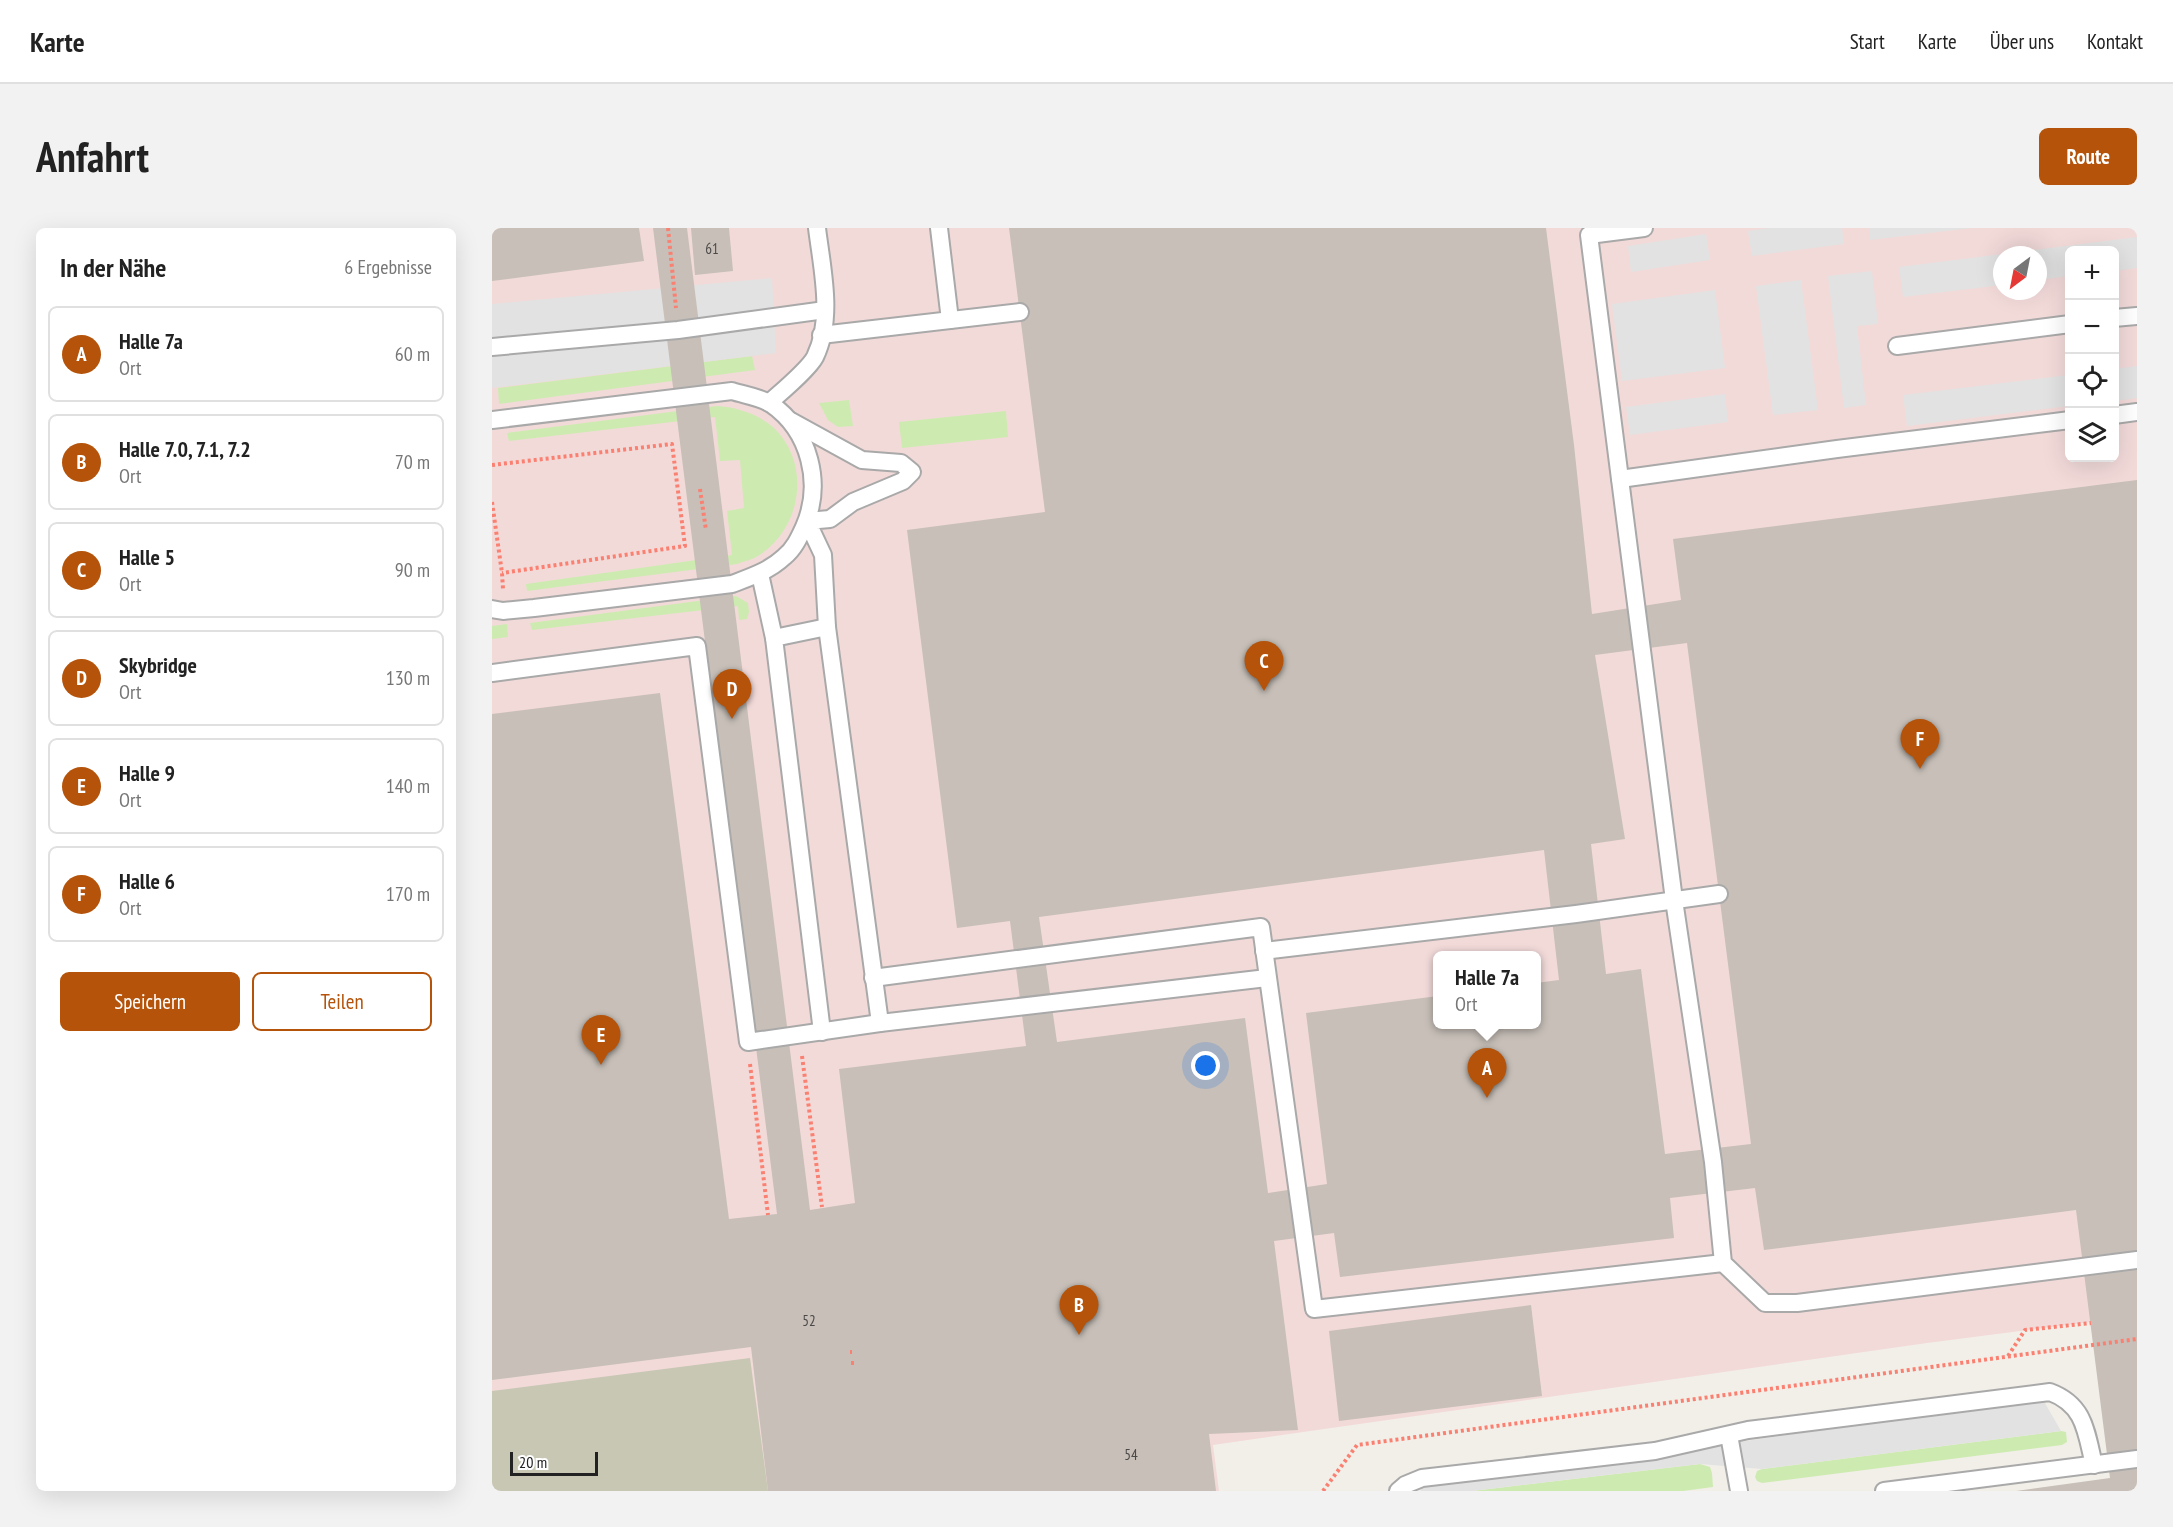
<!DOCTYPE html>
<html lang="de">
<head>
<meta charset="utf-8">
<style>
	body { margin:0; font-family:"PT Sans Narrow",sans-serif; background:#f2f2f2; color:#222 }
	.controls { position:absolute; right:18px; top:18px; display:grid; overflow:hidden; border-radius:9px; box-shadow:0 6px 24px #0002 }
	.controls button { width:54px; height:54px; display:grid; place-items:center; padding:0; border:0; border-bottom:2px solid #e0e0e0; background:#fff; color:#222; font:30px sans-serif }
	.compass { position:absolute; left:1501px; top:18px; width:54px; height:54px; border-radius:50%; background:#fff; box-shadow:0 6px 24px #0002; rotate:212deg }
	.scale { position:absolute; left:18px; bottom:15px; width:88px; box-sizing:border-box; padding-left:6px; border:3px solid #222; border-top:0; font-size:16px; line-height:21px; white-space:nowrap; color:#222; -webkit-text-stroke:4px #fff; paint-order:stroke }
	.you { position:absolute; left:714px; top:838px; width:21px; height:21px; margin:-15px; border:4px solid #fff; border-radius:50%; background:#1a73e8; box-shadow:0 0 0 9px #1a73e833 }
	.badge { display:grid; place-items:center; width:39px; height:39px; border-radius:50%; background:#b45309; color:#fff; font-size:20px; font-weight:700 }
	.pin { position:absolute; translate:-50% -50px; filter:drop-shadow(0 2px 3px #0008) }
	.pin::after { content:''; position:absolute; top:32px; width:21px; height:18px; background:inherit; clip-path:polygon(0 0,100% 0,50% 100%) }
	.popup { position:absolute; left:941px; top:723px; width:108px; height:78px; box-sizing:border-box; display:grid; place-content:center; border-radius:9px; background:#fff; filter:drop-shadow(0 2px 4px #0005); font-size:20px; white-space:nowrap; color:#767676 }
	.popup b { font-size:22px; color:#222 }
	.popup::after { content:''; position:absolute; left:50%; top:100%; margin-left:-12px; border:12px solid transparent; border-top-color:#fff }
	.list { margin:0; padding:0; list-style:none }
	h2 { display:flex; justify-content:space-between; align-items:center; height:78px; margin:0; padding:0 24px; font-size:26px }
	h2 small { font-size:20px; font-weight:400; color:#767676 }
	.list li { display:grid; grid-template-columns:39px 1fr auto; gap:18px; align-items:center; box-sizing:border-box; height:96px; margin:0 12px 12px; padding:0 12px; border:2px solid #e0e0e0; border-radius:9px }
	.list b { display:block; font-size:22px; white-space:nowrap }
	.list p { margin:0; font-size:20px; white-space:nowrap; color:#767676 }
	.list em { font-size:20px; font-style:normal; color:#767676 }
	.actions { display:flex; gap:12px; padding:18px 24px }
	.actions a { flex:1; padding:14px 0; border:2px solid #b45309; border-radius:9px; text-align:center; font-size:21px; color:#b45309 }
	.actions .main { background:#b45309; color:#fff }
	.icon { flex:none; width:33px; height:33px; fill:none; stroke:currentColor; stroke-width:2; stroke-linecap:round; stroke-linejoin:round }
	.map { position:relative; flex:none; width:1645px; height:1263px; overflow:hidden; border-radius:9px }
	header { display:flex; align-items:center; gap:36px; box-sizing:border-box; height:84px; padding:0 30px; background:#fff; border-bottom:2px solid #e0e0e0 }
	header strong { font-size:28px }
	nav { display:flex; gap:33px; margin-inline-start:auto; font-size:21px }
	.intro { display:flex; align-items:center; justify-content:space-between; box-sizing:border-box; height:144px; padding:0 36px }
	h1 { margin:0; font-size:42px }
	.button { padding:15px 27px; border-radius:9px; background:#b45309; color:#fff; font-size:21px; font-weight:700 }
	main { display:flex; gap:36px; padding:0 36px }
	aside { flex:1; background:#fff; border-radius:9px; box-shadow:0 6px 24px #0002 }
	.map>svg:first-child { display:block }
</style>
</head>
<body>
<header>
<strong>Karte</strong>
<nav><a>Start</a><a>Karte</a><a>Über uns</a><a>Kontakt</a></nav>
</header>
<div class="intro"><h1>Anfahrt</h1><a class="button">Route</a></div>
<main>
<aside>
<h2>In der Nähe<small>6 Ergebnisse</small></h2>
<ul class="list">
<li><span class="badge">A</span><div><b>Halle 7a</b><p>Ort</p></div><em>60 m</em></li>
<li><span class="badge">B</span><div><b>Halle 7.0, 7.1, 7.2</b><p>Ort</p></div><em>70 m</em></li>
<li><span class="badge">C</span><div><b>Halle 5</b><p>Ort</p></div><em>90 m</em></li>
<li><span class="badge">D</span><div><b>Skybridge</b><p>Ort</p></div><em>130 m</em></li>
<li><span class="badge">E</span><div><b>Halle 9</b><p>Ort</p></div><em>140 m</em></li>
<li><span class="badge">F</span><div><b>Halle 6</b><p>Ort</p></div><em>170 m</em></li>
</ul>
<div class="actions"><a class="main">Speichern</a><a>Teilen</a></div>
</aside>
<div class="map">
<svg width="1645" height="1263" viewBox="0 0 1645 1263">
	<rect width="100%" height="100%" fill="#f2efe9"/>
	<path fill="#f2dad9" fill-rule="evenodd" d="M0 0H1645V1088L1435 1115 721 1217 727 1263H0ZM1578 22H1622V230H1578ZM1510 27H1546V63H1510ZM946 728H1044V796H946Z"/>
	<polygon fill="#c7c7b4" points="258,1130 276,1263 0,1263 0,1163"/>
	<g fill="#cdebb0">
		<polygon points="260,128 263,142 7,176 6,160"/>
		<polygon points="357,172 361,198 346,199 336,192 327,175"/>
		<path d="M225 178C244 179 266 186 281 199 320 235 310 301 266 328 260 332 252 333 245 336L35 363 34 356 240 327 235 283 252 280 248 232 228 233 223 189 17 213 15 205Z"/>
		<polygon points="514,183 516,209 410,220 407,194"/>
		<polygon points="244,368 256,375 257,384 255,391 247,392 246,378 40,402 38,395"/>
		<polygon points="15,396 16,409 0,411 0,398"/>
		<polygon points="1569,1203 1574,1204 1575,1214 1570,1217 1270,1255 1265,1253 1263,1249 1265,1243 1270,1241"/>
		<polygon points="1208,1236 1218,1239 1220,1245 1221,1259 1191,1263 980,1263"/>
	</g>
	<g fill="#e2e2e2">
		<polygon points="1277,0 1350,0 1352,16 1260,28 1256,3"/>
		<polygon points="1377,0 1480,0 1378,12"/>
		<polygon points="1214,6 1218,32 1139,44 1136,18"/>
		<polygon points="1645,9 1645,40 1623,43 1622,22 1578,22 1577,48 1546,52 1546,27 1510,27 1510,57 1411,69 1407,39"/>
		<polygon points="1380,43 1386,96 1365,98 1374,177 1352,180 1336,48"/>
		<polygon points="280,50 284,125 0,160 0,76"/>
		<polygon points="1309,52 1326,182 1281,187 1264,58"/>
		<polygon points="1223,62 1233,140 1130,153 1120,76"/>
		<polygon points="1645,138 1645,170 1623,173 1623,141"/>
		<polygon points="1577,147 1577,178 1415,198 1411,167"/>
		<polygon points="1233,166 1236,194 1138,207 1134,179"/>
		<polygon points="1550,1170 1569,1203 1270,1241 1208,1236 980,1263 929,1263 928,1260"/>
	</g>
	<g fill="#c7bfb8" fill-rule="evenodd">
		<polygon points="0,0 147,0 152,33 0,53"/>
		<path d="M161 0H195L318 982 363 975 347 841 534 818 518 693 465 700 415 302 553 284 517 0H1054L1082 217 1100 386 1189 372 1181 311 1645 252V1263H1524L1618 1250 1584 982 1272 1022 1263 960 1178 970 1182 1010 848 1049 842 1005 782 1013 806 1202 717 1206 724 1263H276L259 1119 0 1152V486L168 465 237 991 285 986ZM1195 415 1259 916 1173 926 1149 741 1114 746 1099 616 1133 611 1103 427ZM1052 622 1067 752 1044 755V796H946V768L814 785 835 956 776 965 753 790 565 814 547 689Z"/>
		<polygon points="199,0 237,0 241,43 203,47"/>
		<polygon points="1039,1077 1050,1168 847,1193 837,1103"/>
	</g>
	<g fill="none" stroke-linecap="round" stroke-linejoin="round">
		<defs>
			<g id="lane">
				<polyline points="447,0 458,92"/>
				<polyline points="1622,90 1645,88"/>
				<polyline points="329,107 528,84"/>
				<polyline points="1405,118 1578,96"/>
				<polyline points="0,119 186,102 333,82"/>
				<path d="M277 175C289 164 316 142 323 129 342 90 330 41 325 0"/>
				<polyline points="1622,187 1645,184"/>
				<path d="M0 192 240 163C252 167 268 169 279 176 318 203 331 256 312 299 307 310 302 321 292 329 277 343 259 349 240 356L42 380 11 383 0 381"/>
				<polyline points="1578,192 1345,221 1128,251 1182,672 1221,934 1231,1035 1273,1075 1305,1075 1645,1032"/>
				<polyline points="299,193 370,232 409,235 420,244 411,253 361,274 338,291 315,293 331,327 335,399"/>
				<polyline points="1128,251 1097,7 1152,0"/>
				<polyline points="268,346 282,410"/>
				<polyline points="0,445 205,418 256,814 388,795 775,750"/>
				<polyline points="772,723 1084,686 1227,666"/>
				<polyline points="381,750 769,699 822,1081 1231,1035"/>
				<polyline points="330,804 282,410 335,399 388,795"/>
				<polyline points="1237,1207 1247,1263"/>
				<path d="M906 1263 913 1257 930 1250 1163 1223 1256 1202 1558 1164C1593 1177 1594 1204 1602 1237"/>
				<polyline points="1392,1263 1645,1231"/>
			</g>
		</defs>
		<use href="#lane" stroke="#a9a9a9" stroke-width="20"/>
		<g stroke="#fa8072" stroke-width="4" stroke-dasharray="3 3" stroke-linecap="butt">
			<polyline points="176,0 184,80"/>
			<polyline points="0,237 180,216 193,318 10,345"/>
			<polyline points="208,261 214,302"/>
			<polyline points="0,274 10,345 11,361"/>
			<polyline points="310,828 330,979"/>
			<polyline points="258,836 276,987"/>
			<polyline points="358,1124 360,1124"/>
			<polyline points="1516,1128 1533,1102 1599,1095"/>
			<polyline points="359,1135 362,1135"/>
			<polyline points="831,1263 865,1217 1645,1111"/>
		</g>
		<use href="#lane" stroke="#fff" stroke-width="16"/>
	</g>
	<g text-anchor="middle" stroke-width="4.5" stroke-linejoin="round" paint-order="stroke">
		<g font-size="15" fill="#4b4948">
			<text x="220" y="26">61</text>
			<text x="317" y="1098">52</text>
			<text x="639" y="1232">54</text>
		</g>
	</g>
</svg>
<div class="controls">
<button>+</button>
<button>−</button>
<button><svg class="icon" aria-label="locate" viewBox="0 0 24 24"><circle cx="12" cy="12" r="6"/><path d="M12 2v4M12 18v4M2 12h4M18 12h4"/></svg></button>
<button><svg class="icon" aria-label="layers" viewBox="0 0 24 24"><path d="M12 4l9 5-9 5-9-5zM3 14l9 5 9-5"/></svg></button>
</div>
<svg class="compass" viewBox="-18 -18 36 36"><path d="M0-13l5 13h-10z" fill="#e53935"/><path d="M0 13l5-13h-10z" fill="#767676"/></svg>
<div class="scale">20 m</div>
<div class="you"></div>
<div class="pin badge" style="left:995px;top:870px">A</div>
<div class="popup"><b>Halle 7a</b>Ort</div>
<div class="pin badge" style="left:587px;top:1107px">B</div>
<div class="pin badge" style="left:772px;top:463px">C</div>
<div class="pin badge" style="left:240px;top:491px">D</div>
<div class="pin badge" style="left:109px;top:837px">E</div>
<div class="pin badge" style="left:1428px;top:541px">F</div>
</div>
</main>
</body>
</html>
